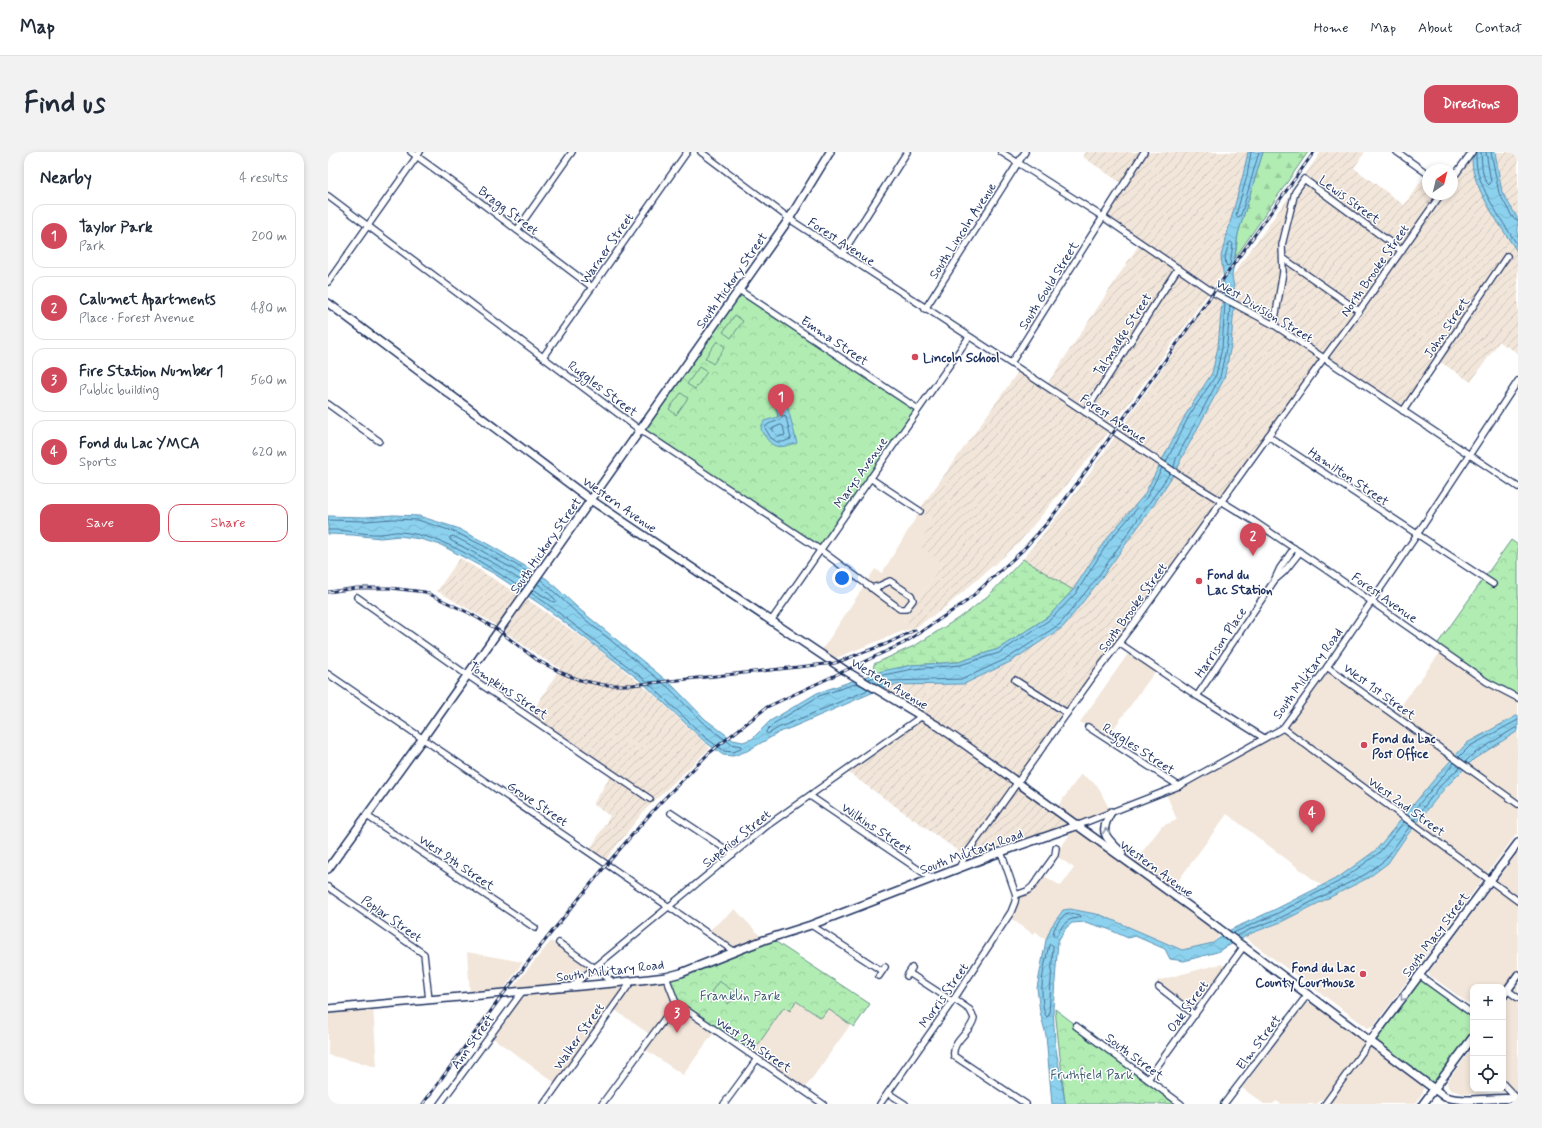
<!DOCTYPE html>
<html lang="en">
<head>
<meta charset="utf-8">
<style>
	body { margin:0; font-family:Mynerve,sans-serif; background:#f2f2f3; color:#1f2937 }
	.controls { position:absolute; right:12px; bottom:12px; display:grid; overflow:hidden; border-radius:8px; box-shadow:0 2px 6px #0003 }
	.controls button { width:36px; height:36px; display:grid; place-items:center; padding:0; border:0; border-bottom:1px solid #e0e1e3; background:#fff; color:#1f2937; font:20px sans-serif }
	.compass { position:absolute; left:1094px; top:12px; width:36px; height:36px; border-radius:50%; background:#fff; box-shadow:0 2px 6px #0003; rotate:35deg }
	.you { position:absolute; left:514px; top:426px; width:14px; height:14px; margin:-10px; border:3px solid #fff; border-radius:50%; background:#1a73e8; box-shadow:0 0 0 6px #1a73e833 }
	.badge { display:grid; place-items:center; width:26px; height:26px; border-radius:50%; background:#d1495b; color:#fff; font-size:13px; font-weight:700 }
	.pin { position:absolute; translate:-50% -33px; filter:drop-shadow(0 1px 2px #0008) }
	.pin::after { content:''; position:absolute; top:21px; width:14px; height:12px; background:inherit; clip-path:polygon(0 0,100% 0,50% 100%) }
	.list { margin:0; padding:0; list-style:none }
	h2 { display:flex; justify-content:space-between; align-items:center; height:52px; margin:0; padding:0 16px; font-size:17px }
	h2 small { font-size:13px; font-weight:400; color:#747a83 }
	.list li { display:grid; grid-template-columns:26px 1fr auto; gap:12px; align-items:center; box-sizing:border-box; height:64px; margin:0 8px 8px; padding:0 8px; border:1px solid #e0e1e3; border-radius:12px }
	.list b { display:block; font-size:15px; white-space:nowrap }
	.list p { margin:0; font-size:13px; white-space:nowrap; color:#747a83 }
	.list em { font-size:13px; font-style:normal; color:#747a83 }
	.actions { display:flex; gap:8px; padding:12px 16px }
	.actions a { flex:1; padding:9px 0; border:1px solid #d1495b; border-radius:12px; text-align:center; font-size:14px; color:#d1495b }
	.actions .main { background:#d1495b; color:#fff }
	.icon { flex:none; width:22px; height:22px; fill:none; stroke:currentColor; stroke-width:2; stroke-linecap:round; stroke-linejoin:round }
	.map { position:relative; flex:none; width:1190px; height:952px; overflow:hidden; border-radius:12px }
	header { display:flex; align-items:center; gap:24px; box-sizing:border-box; height:56px; padding:0 20px; background:#fff; border-bottom:1px solid #e0e1e3 }
	header strong { font-size:19px }
	nav { display:flex; gap:22px; margin-inline-start:auto; font-size:14px }
	.intro { display:flex; align-items:center; justify-content:space-between; box-sizing:border-box; height:96px; padding:0 24px }
	h1 { margin:0; font-size:28px }
	.button { padding:10px 18px; border-radius:12px; background:#d1495b; color:#fff; font-size:14px; font-weight:700 }
	main { display:flex; gap:24px; padding:0 24px }
	aside { flex:1; background:#fff; border-radius:12px; box-shadow:0 2px 6px #0003 }
	.map>svg:first-child { display:block }
</style>
</head>
<body>
<header>
<strong>Map</strong>
<nav><a>Home</a><a>Map</a><a>About</a><a>Contact</a></nav>
</header>
<div class="intro"><h1>Find us</h1><a class="button">Directions</a></div>
<main>
<aside>
<h2>Nearby<small>4 results</small></h2>
<ul class="list">
<li><span class="badge">1</span><div><b>Taylor Park</b><p>Park</p></div><em>200 m</em></li>
<li><span class="badge">2</span><div><b>Calumet Apartments</b><p>Place · Forest Avenue</p></div><em>480 m</em></li>
<li><span class="badge">3</span><div><b>Fire Station Number 1</b><p>Public building</p></div><em>560 m</em></li>
<li><span class="badge">4</span><div><b>Fond du Lac YMCA</b><p>Sports</p></div><em>620 m</em></li>
</ul>
<div class="actions"><a class="main">Save</a><a>Share</a></div>
</aside>
<div class="map">
<svg width="1190" height="952" viewBox="0 0 1190 952">
	<defs>
		<pattern id="industrial-furrows" width="10" height="10" patternUnits="userSpaceOnUse"><rect width="10" height="10" fill="#f2e6da"/><path d="M-1 1l2-2M0 10L10 0M9 11l2-2" fill="none" stroke="#cfc6be"/></pattern>
		<pattern id="forest-firs" width="22" height="20" patternUnits="userSpaceOnUse"><rect width="22" height="20" fill="#b1edb3"/><path d="M5 1l3.5 6h-7zM16 11l3.5 6h-7z" fill="#98cc9c"/></pattern>
		<pattern id="wetland-marsh" width="20" height="14" patternUnits="userSpaceOnUse"><rect width="20" height="14" fill="#b1edb3"/><path d="M1 5h8M5 5V1M11 12h8M15 12V8" fill="none" stroke="#98cc9c"/></pattern>
		<pattern id="park-crowns" width="20" height="18" patternUnits="userSpaceOnUse"><rect width="20" height="18" fill="#b1edb3"/><path d="M2 6a3 3 0 1 1 6 0M12 15a3 3 0 1 1 6 0" fill="none" stroke="#98cc9c"/></pattern>
		<pattern id="water-waves" width="16" height="10" patternUnits="userSpaceOnUse"><rect width="16" height="10" fill="#8cd2ee"/><path d="M0 5q4-4 8 0t8 0" fill="none" stroke="#78b5ce"/></pattern>
	</defs>
	<rect width="100%" height="100%" fill="#fff"/>
	<filter id="ink" filterUnits="userSpaceOnUse"><feTurbulence type="fractalNoise" baseFrequency=".025" numOctaves="2"/><feDisplacementMap in="SourceGraphic" scale="8" xChannelSelector="R" yChannelSelector="G"/><feConvolveMatrix kernelMatrix="1 2 1 2 8 2 1 2 1" color-interpolation-filters="sRGB"/></filter>
	<g filter="url(#ink)">
		<g fill="#f2e6da">
			<polygon points="592,359 605,368 615,411 575,468 587,476 575,479 503,508 492,501 547,417 554,421"/>
			<polygon points="1114,498 1190,546 1190,563 1139,591 1114,618 1048,698 1011,725 994,734 899,662 842,740 895,779 885,791 854,798 773,763 742,757 737,757 732,761 723,775 718,788 707,779 705,782 681,765 688,743 699,739 713,722 733,734 746,716 727,703 748,674 727,658 753,622 769,633 783,660 749,673 805,712 834,674 849,668 837,639 955,576 999,515 1066,563"/>
			<polygon points="802,499 829,517 778,587 752,570"/>
			<polygon points="1190,579 1190,680 1045,875 1040,876 916,785 953,770 1040,726 1060,711 1077,686 1116,637 1146,607"/>
			<polygon points="1190,700 1190,941 1172,939 1149,942 1137,942 1123,938 1120,935 1119,930 1145,895 1145,937 1175,937 1175,835 1145,835 1145,855 1106,826 1103,825 1100,821"/>
			<polygon points="407,757 436,788 407,800 379,780"/>
			<polygon points="223,789 265,817 243,835 338,825 387,879 355,923 315,896 324,884 284,856 230,933 162,884 194,840 180,841"/>
			<polygon points="139,800 195,810 172,842 142,844"/>
			<polygon points="892,812 898,814 865,856 828,829"/>
			<polygon points="468,849 492,866 500,857 523,872 475,939 423,903 456,855"/>
			<polygon points="978,851 984,852 996,860 1095,935 1095,940 1087,952 1001,952 994,947 989,952 953,952 948,949 945,952 936,952 914,936"/>
			<polygon points="45,853 49,915 0,903 0,857"/>
		</g>
		<g fill="url(#industrial-furrows)">
			<polygon points="757,0 920,0 915,23 893,104 895,121 765,301 690,392 619,454 587,476 575,468 615,411 591,394 605,368 592,359 594,354 692,217 718,234 812,91 775,65 796,33 755,5"/>
			<polygon points="993,0 1037,0 1026,16 1076,53 1099,21 1100,42 1124,42 1124,27 1141,5 1134,0 1144,0 1150,34 1163,58 1190,101 1190,201 1171,190 1143,230 1109,208 1075,259 996,207 690,631 748,674 631,716 637,704 518,619 594,564 549,538 562,533 636,532 682,510 735,475 772,428 825,354 856,302 896,227 903,193 907,141 904,124"/>
			<polygon points="1167,0 1190,0 1190,67 1174,40"/>
			<polygon points="887,141 894,145 890,195 884,221 858,262 816,343 778,387 745,438 695,407 747,342"/>
			<polygon points="132,406 206,452 269,496 325,542 382,596 316,659 276,710 261,699 282,664 265,652 284,622 201,565 232,516 214,506 163,470 109,439"/>
		</g>
		<polygon fill="url(#forest-firs)" stroke="#668e88" points="935,0 980,0 907,106 910,82"/>
		<polygon fill="url(#wetland-marsh)" stroke="#668e88" points="695,407 745,438 721,464 670,497 631,510 584,513 545,522 546,512 588,493 640,460 662,442"/>
		<g fill="url(#park-crowns)" stroke="#668e88">
			<polygon points="411,138 590,257 491,397 312,278"/>
			<polygon points="1183,388 1190,393 1190,546 1168,534 1108,494"/>
			<polygon points="442,786 542,852 526,875 500,857 493,866 468,849 462,859 456,855 423,903 348,851 338,825"/>
			<polygon points="1091,823 1145,862 1145,885 1107,936 1043,888"/>
			<polygon points="727,857 853,952 737,952"/>
		</g>
		<g fill="#b1edb3" stroke="#668e88">
			<polygon points="407,163 415,169 403,186 395,180"/>
			<polygon points="389,189 397,195 385,212 377,206"/>
			<polygon points="371,215 379,220 367,237 359,232"/>
			<polygon points="353,241 360,246 348,263 341,257"/>
			<polygon points="391,829 408,841 400,852 383,840"/>
		</g>
		<g fill="url(#water-waves)" stroke="#5f91b4">
			<polygon points="920,0 935,0 910,82 904,124 907,141 903,193 896,227 852,309 852,312 825,354 772,428 735,475 682,510 636,532 562,533 465,575 452,580 419,599 405,604 395,603 376,589 314,530 278,502 215,454 165,421 113,393 92,387 72,384 52,386 25,383 0,382 0,364 37,365 65,363 91,364 129,376 158,391 219,427 251,457 344,533 377,567 405,588 415,590 424,587 442,569 489,541 554,519 584,513 631,510 670,497 721,464 745,438 778,387 816,343 858,262 884,221 890,195 896,128 893,104 915,23"/>
			<path d="M1144 0H1167L1174 40 1190 67V101C1174 76 1153 48 1145 19 1144 13 1144 6 1144 0Z"/>
			<path d="M458 249 469 291C456 294 448 299 439 287 436 283 433 280 433 275L436 269 450 265 447 251Z"/>
			<polygon points="1190,563 1190,579 1146,607 1116,637 1077,686 1060,711 1040,726 953,770 924,781 889,800 856,809 842,807 837,797 807,784 800,786 780,777 757,770 744,771 738,776 730,789 725,856 727,891 737,950 737,952 724,952 718,883 712,860 709,836 718,788 723,775 735,758 742,757 773,763 854,798 885,791 902,778 948,757 1011,725 1048,698 1114,618 1139,591"/>
		</g>
		<g fill="none" stroke-linecap="round" stroke-linejoin="round">
			<g stroke="#487098" stroke-width="1">
				<polyline points="923,0 919,24 908,63 910,65 912,64 914,60 931,0"/>
				<path d="M1148 0C1148 5 1148 11 1149 16 1153 40 1177 73 1190 94"/>
				<path d="M1153 0C1154 10 1153 26 1161 33L1163 30 1158 0"/>
				<polyline points="1163,0 1171,41 1185,66 1190,68"/>
				<polygon points="903,90 905,92 902,113 899,114 898,113 897,105 901,91"/>
				<path d="M455 264 458 265 463 287 455 290H449L443 286 437 276C441 268 451 272 455 264Z"/>
				<polygon points="453,273 455,274 457,283 450,285 444,277"/>
				<polyline points="838,310 861,264 888,223 894,196 897,151"/>
				<polyline points="846,315 848,307 892,225 899,192 902,154"/>
				<polyline points="0,368 37,369 65,367 90,368 127,380 156,394 205,423"/>
				<path d="M0 378C18 377 35 383 52 382 59 382 66 379 73 380 119 384 157 413 195 437"/>
				<polyline points="198,432 169,413 122,388 122,385 125,384 154,399 202,427"/>
				<polyline points="205,437 225,450 228,449 227,447 209,431"/>
				<polyline points="203,441 218,451 316,527 378,586 396,599 405,600 413,597 413,594 403,592 374,570 341,536 248,460 212,427"/>
				<polyline points="541,527 555,523 585,517 632,513 671,501 723,467 748,441 781,389 819,345 834,316"/>
				<polyline points="530,531 491,544 445,572 438,579 438,581 440,582 450,576 540,538"/>
				<polyline points="551,533 562,529 635,527 680,506 732,472 769,426 842,321"/>
				<polyline points="1131,605 1142,594 1190,568"/>
				<polyline points="1137,610 1144,603 1187,576 1190,576"/>
				<polyline points="1081,664 1126,611"/>
				<polyline points="1086,668 1112,634 1132,615"/>
				<path d="M741 761 752 763 753 765 741 768 735 773 728 784H725C725 776 731 768 737 762Z"/>
				<polyline points="905,781 950,761 1014,728 1051,701 1076,670"/>
				<polyline points="909,784 923,777 952,766 1038,722 1057,708 1082,674"/>
				<path d="M723 792 725 794 721 863 719 865C716 862 716 858 715 853 712 830 716 815 721 793Z"/>
			</g>
			<defs>
				<g id="street">
					<polyline points="83,0 148,47 264,135"/>
					<polyline points="373,0 466,70 745,252 854,325 924,368 997,417 1159,530 1190,546"/>
					<polyline points="673,0 775,65 886,141 946,173 1190,335"/>
					<polyline points="1069,0 1100,22"/>
					<polyline points="1124,27 1144,0"/>
					<polyline points="0,44 312,278 491,397 572,457 578,457 585,448 583,443 562,429 551,434 543,436"/>
					<polyline points="189,78 244,0"/>
					<polyline points="514,102 579,0"/>
					<polyline points="955,106 1031,159"/>
					<polyline points="0,130 92,0"/>
					<polyline points="411,138 590,257"/>
					<polyline points="597,157 697,0"/>
					<polyline points="946,173 955,120 954,93 967,40 976,27 1074,99"/>
					<polyline points="215,205 359,0"/>
					<polyline points="683,211 816,0"/>
					<polyline points="0,252 51,289"/>
					<polyline points="1075,259 1179,104"/>
					<polyline points="757,260 850,116"/>
					<polyline points="940,284 1165,432"/>
					<polyline points="542,326 592,359"/>
					<polyline points="948,427 956,420 972,400"/>
					<polyline points="29,445 139,523 322,647"/>
					<polyline points="443,469 641,185"/>
					<polyline points="791,491 869,544 936,586"/>
					<polyline points="999,515 1190,652"/>
					<polyline points="0,522 407,800"/>
					<polyline points="687,528 739,561"/>
					<polyline points="869,544 946,429 952,416 966,396"/>
					<polyline points="760,575 851,634"/>
					<polyline points="955,576 1190,749"/>
					<polyline points="482,644 603,726"/>
					<polyline points="343,661 405,702"/>
					<polyline points="39,664 207,776"/>
					<polyline points="748,674 851,634 955,576 999,515 1086,387 1190,229"/>
					<polyline points="631,716 637,704 767,522 812,463 996,206 1031,159 1113,42"/>
					<polyline points="0,735 96,802 101,848"/>
					<polyline points="688,743 699,739 704,735 727,703 728,696"/>
					<polyline points="483,773 554,819"/>
					<polyline points="231,791 267,816 286,831"/>
					<polyline points="581,821 624,849"/>
					<polyline points="1091,823 1145,862"/>
					<polyline points="551,824 557,815"/>
					<polyline points="579,824 584,816"/>
					<polyline points="338,825 348,851 495,952"/>
					<polyline points="243,835 440,673 594,564"/>
					<polyline points="831,835 867,863"/>
					<polyline points="1179,838 1190,846"/>
					<path d="M626 847 642 858 646 866C644 880 623 889 626 904L698 952"/>
					<polyline points="748,874 853,952"/>
					<polyline points="820,927 916,794"/>
					<polyline points="1175,932 1189,947"/>
					<polyline points="560,941 577,952"/>
					<polyline points="112,952 194,840"/>
					<polyline points="216,952 303,830"/>
					<polyline points="274,952 348,851"/>
					<polyline points="396,952 429,907"/>
					<polyline points="552,952 626,847 683,760 687,750 688,743 673,700"/>
					<polyline points="896,952 980,842"/>
					<polyline points="997,952 1043,888"/>
				</g>
				<g id="secondary">
					<path d="M0 151 263 348 518 519 610 574 639 594 865 757 1117 945C1142 952 1164 944 1190 947"/>
					<path d="M783 660C770 682 778 685 794 701"/>
					<polyline points="0,717 95,586 461,67 502,0"/>
					<polyline points="1175,844 1190,823"/>
					<polyline points="0,857 286,831 338,825 353,821 436,788 483,773 673,700 748,674"/>
					<polyline points="1043,888 1190,691"/>
					<polyline points="1095,952 1145,885"/>
				</g>
			</defs>
			<use href="#street" stroke="#1b2f5e" stroke-width="8"/>
			<use href="#secondary" stroke="#1b2f5e" stroke-width="10"/>
			<use href="#street" stroke="#fff" stroke-width="5.5"/>
			<use href="#secondary" stroke="#fff" stroke-width="7"/>
			<defs>
				<g id="rail">
					<polyline points="0,440 29,436 62,436 97,440 141,461 170,478 209,508 234,521 252,528 276,533 304,533 507,511 558,492 587,478"/>
					<polyline points="95,952 176,841 219,786 279,712 330,653 380,602 439,555 576,491 639,449 694,399 720,370 745,337 986,0"/>
				</g>
			</defs>
			<use href="#rail" stroke="#1b2f5e" stroke-width="3"/>
			<use href="#rail" stroke="#fff" stroke-width="1.5" stroke-dasharray="4.5" stroke-linecap="butt"/>
		</g>
		<defs><path id="oneway-chevron" d="M-2-3.5L2.5 0L-2 3.5" fill="none" stroke-width="1.6" stroke-linecap="round" stroke-linejoin="round"/></defs>
		<g stroke="#8d97ae">
			<use href="#oneway-chevron" transform="translate(778 679) rotate(-100)"/>
			<use href="#oneway-chevron" transform="translate(1075 846) rotate(126)"/>
		</g>
	</g>
	<g fill="#d1495b" stroke="#fff" stroke-width="1.5">
		<circle cx="587" cy="205" r="4"/>
		<circle cx="871" cy="429" r="4"/>
		<circle cx="1036" cy="593" r="4"/>
		<circle cx="1035" cy="822" r="4"/>
	</g>
	<g text-anchor="middle" stroke-width="3" stroke-linejoin="round" paint-order="stroke">
		<g font-size="13" fill="#1b2f5e" stroke="#fff">
			<text transform="translate(1022 47) rotate(36)" y="5">Lewis Street</text>
			<text transform="translate(181 58) rotate(37)" y="5">Bragg Street</text>
			<text transform="translate(634 78) rotate(-57)" y="5">South Lincoln Avenue</text>
			<text transform="translate(514 89) rotate(33)" y="5">Forest Avenue</text>
			<text transform="translate(278 96) rotate(-55)" y="5">Warner Street</text>
			<text transform="translate(1046 118) rotate(-55)" y="5">North Brooke Street</text>
			<text transform="translate(403 128) rotate(-55)" y="5">South Hickory Street</text>
			<text transform="translate(720 133) rotate(-58)" y="5">South Gould Street</text>
			<text transform="translate(937 158) rotate(31)" y="5">West Division Street</text>
			<text transform="translate(1118 175) rotate(-56)" y="5">John Street</text>
			<text transform="translate(794 182) rotate(-57)" y="5">Talmadge Street</text>
			<text transform="translate(507 188) rotate(34)" y="5">Emma Street</text>
			<text transform="translate(275 236) rotate(37)" y="5">Ruggles Street</text>
			<text transform="translate(786 266) rotate(34)" y="5">Forest Avenue</text>
			<text transform="translate(532 320) rotate(-55)" y="5">Marys Avenue</text>
			<text transform="translate(1021 324) rotate(34)" y="5">Hamilton Street</text>
			<text transform="translate(292 352) rotate(35)" y="5">Western Avenue</text>
			<text transform="translate(217 393) rotate(-55)" y="5">South Hickory Street</text>
			<text transform="translate(1057 445) rotate(35)" y="5">Forest Avenue</text>
			<text transform="translate(804 455) rotate(-54)" y="5">South Brooke Street</text>
			<text transform="translate(892 490) rotate(-56)" y="5">Harrison Place</text>
			<text transform="translate(979 521) rotate(-54)" y="5">South Military Road</text>
			<text transform="translate(562 531) rotate(31)" y="5">Western Avenue</text>
			<text transform="translate(181 538) rotate(34)" y="5">Tompkins Street</text>
			<text transform="translate(1052 539) rotate(36)" y="5">West 1st Street</text>
			<text transform="translate(811 596) rotate(33)" y="5">Ruggles Street</text>
			<text transform="translate(210 651) rotate(34)" y="5">Grove Street</text>
			<text transform="translate(1079 654) rotate(36)" y="5">West 2nd Street</text>
			<text transform="translate(549 676) rotate(34)" y="5">Wilkins Street</text>
			<text transform="translate(408 686) rotate(-39)" y="5">Superior Street</text>
			<text transform="translate(643 699) rotate(-20)" y="5">South Military Road</text>
			<text transform="translate(129 710) rotate(34)" y="5">West 9th Street</text>
			<text transform="translate(829 716) rotate(36)" y="5">Western Avenue</text>
			<text transform="translate(64 766) rotate(35)" y="5">Poplar Street</text>
			<text transform="translate(1107 782) rotate(-53)" y="5">South Macy Street</text>
			<text transform="translate(282 818) rotate(-7)" y="5">South Military Road</text>
			<text transform="translate(615 843) rotate(-55)" y="5">Morris Street</text>
			<text transform="translate(859 854) rotate(-54)" y="5">Oak Street</text>
			<text transform="translate(250 884) rotate(-55)" y="5">Walker Street</text>
			<text transform="translate(144 889) rotate(-54)" y="5">Ann Street</text>
			<text transform="translate(930 890) rotate(-53)" y="5">Elm Street</text>
			<text transform="translate(426 892) rotate(34)" y="5">West 9th Street</text>
			<text transform="translate(807 904) rotate(37)" y="5">South Street</text>
		</g>
		<g font-size="13" font-weight="bold" fill="#1b2f5e" stroke="#fff" text-anchor="start">
			<text x="595" y="210">Lincoln School</text>
			<text x="879" y="427">Fond du<tspan x="879" dy="15">Lac Station</tspan></text>
			<text x="1044" y="591">Fond du Lac<tspan x="1044" dy="15">Post Office</tspan></text>
			<text x="1027" y="820" text-anchor="end">Fond du Lac<tspan x="1027" dy="15">County Courthouse</tspan></text>
		</g>
		<g font-size="13" fill="#405e73" stroke="#fff">
			<text x="412" y="848">Franklin Park</text>
			<text x="764" y="927">Fruthfield Park</text>
		</g>
	</g>
</svg>
<div class="controls">
<button>+</button>
<button>−</button>
<button><svg class="icon" aria-label="locate" viewBox="0 0 24 24"><circle cx="12" cy="12" r="6"/><path d="M12 2v4M12 18v4M2 12h4M18 12h4"/></svg></button>
</div>
<svg class="compass" viewBox="-18 -18 36 36"><path d="M0-13l5 13h-10z" fill="#e53935"/><path d="M0 13l5-13h-10z" fill="#747a83"/></svg>
<div class="you"></div>
<div class="pin badge" style="left:453px;top:265px">1</div>
<div class="pin badge" style="left:925px;top:404px">2</div>
<div class="pin badge" style="left:349px;top:881px">3</div>
<div class="pin badge" style="left:984px;top:681px">4</div>
</div>
</main>
</body>
</html>
